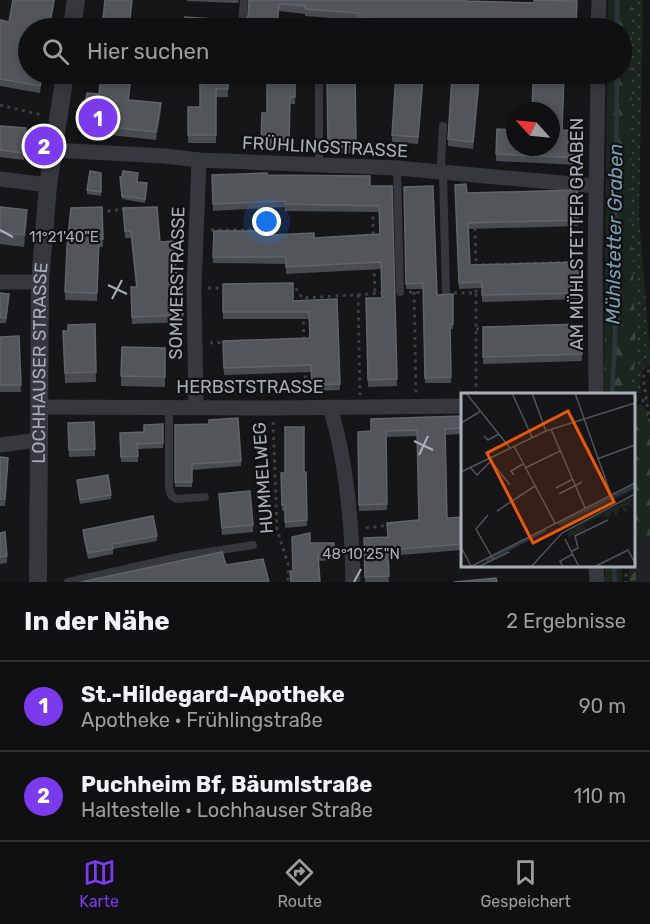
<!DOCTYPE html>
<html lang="de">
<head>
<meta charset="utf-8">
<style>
	body { margin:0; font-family:Rubik,sans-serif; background:#19191b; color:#f1f3f6 }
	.compass { position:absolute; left:506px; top:102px; width:54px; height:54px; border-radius:50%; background:#101012; box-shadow:0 3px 9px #0003; rotate:297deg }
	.you { position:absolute; left:267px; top:222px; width:21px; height:21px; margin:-15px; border:4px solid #fff; border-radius:50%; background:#1a73e8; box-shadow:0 0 0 9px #1a73e833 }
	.badge { display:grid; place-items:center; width:39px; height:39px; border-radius:50%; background:#7c3aed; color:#fff; font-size:20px; font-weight:700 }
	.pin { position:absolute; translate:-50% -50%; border:3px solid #fff; box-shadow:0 2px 6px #0006 }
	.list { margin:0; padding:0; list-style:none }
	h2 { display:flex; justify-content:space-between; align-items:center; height:78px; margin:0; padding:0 24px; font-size:26px }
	h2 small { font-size:20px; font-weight:400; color:#9c9d9f }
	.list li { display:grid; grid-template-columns:39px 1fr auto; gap:18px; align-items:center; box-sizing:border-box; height:90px; padding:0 24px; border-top:2px solid #303032 }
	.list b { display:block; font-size:22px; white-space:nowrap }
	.list p { margin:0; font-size:20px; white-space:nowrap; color:#9c9d9f }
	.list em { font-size:20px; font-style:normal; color:#9c9d9f }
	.icon { flex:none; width:33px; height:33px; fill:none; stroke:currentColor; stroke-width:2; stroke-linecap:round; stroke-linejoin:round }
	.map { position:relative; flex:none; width:650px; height:582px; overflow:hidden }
	.search { position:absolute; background:#101012; box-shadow:0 3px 9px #0003; left:18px; right:18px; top:18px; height:66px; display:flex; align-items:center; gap:15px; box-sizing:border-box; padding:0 21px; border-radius:33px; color:#9c9d9f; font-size:22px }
	.sheet { height:258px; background:#101012 }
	nav { display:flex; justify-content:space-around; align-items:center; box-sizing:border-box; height:84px; border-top:2px solid #303032; background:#101012; font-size:16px; color:#9c9d9f }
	nav a { display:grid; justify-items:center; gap:3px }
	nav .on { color:#7c3aed }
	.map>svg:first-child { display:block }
</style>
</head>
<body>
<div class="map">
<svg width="650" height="582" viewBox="0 0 650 582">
	<defs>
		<pattern id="grass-dots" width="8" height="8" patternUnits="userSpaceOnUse" patternTransform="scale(1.5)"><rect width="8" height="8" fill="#1d261e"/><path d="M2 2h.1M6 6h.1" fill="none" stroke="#3b433d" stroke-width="1.8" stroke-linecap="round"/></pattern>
		<pattern id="forest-firs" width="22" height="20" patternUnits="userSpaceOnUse" patternTransform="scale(1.5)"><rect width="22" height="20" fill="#1d261e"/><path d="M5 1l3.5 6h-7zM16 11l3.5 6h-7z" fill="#3b433d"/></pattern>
	</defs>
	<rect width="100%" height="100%" fill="#161618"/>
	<polygon fill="#212225" points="650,539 650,582 636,582 636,542"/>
	<path fill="url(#grass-dots)" d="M632 0H643L639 216 650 355V364C638 372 640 380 641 393L628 394 636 358 631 217Z"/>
	<g fill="url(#forest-firs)">
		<polygon points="608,0 632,0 631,217 636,358 628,394 604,394 607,74 622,74 622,28 607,28"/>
		<polygon points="641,404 647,410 650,425 650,539 636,542 636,582 629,582 629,566 634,566 634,413 636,406"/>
		<rect x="605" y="566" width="17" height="16"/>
	</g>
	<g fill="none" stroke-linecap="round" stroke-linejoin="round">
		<g stroke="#2b363c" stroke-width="4.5">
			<polyline points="617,28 617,0"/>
			<polyline points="612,394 615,342 617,74"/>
			<polyline points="614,566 615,582"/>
		</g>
		<g stroke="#3c3f44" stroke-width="3" stroke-dasharray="3 4.5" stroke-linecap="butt">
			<polyline points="0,105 42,115"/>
			<polyline points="373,209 373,238"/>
			<polyline points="100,212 126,209"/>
			<polyline points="475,228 476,265"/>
			<polyline points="211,230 267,230"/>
			<polyline points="374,266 375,294"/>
			<polyline points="476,267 476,265 581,262"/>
			<polyline points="208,288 225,288"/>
			<polyline points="289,288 295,287 302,298 385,293"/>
			<polyline points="409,292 427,293"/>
			<polyline points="414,292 416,393"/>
			<polyline points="454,293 476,293 476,286"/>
			<polyline points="358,295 360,395"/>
			<polyline points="303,314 304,341"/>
			<polyline points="476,329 486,328"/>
			<polyline points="210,343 227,342"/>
			<polyline points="305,368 306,395"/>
			<polyline points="650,371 647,371 643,377 650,424"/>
			<polyline points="476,394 476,293"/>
			<polyline points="634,400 647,401"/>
			<polyline points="273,422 277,529 288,564 288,582"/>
			<polyline points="366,528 389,525"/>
			<polyline points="626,566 626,582"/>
		</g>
		<g stroke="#36383d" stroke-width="8">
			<polyline points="242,23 244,0"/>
			<polyline points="443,126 441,161 443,173 446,293"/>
			<polyline points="319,165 319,86"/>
			<polyline points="397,168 400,292"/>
			<polyline points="169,407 169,487 171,495 176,499 205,497"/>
			<polyline points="68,582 183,556 253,545"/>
		</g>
		<g stroke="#36383d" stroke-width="15">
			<polyline points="598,28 599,0"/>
			<polyline points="53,150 165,156 199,160 397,168 596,186"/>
			<polyline points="0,179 48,185"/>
			<polyline points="0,282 40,282"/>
			<polyline points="596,394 595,262 598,74"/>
			<polyline points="38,407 272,408 462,406"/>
			<polyline points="196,407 194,288 199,160"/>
			<path d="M330 407C347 463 352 524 353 582"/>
			<polyline points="0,445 38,440"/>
			<polyline points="596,566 597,582"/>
		</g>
		<g stroke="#36383d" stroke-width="18">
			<polyline points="72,28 76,0"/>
			<path id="s1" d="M38 582 40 282 48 185 65 74"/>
		</g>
	</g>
	<g fill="#484b50">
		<polygon points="187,0 239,0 238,3 187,1"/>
		<polygon points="249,0 466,1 577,28 421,28 358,26 358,20 305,16 305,14 279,11 245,21 248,16"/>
		<polygon points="0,20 9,22 28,74 43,74 40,93 0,86"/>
		<polygon points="228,74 228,97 216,97 216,143 188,143 188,107 200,107"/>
		<polygon points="295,74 295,104 290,104 289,149 261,149 262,113 267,113"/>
		<polygon points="327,74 355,74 356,153 328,153"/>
		<polygon points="539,74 568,74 568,79 564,79 562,130 580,131 579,165 496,161 496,154 551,147 538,84"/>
		<polygon points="131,79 129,100 161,110 156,140 83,132 83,124 99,94"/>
		<polygon points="423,83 418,144 392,142 392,135"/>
		<polygon points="479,87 473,149 448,146 448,139"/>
		<polygon points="0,126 26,135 24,160 0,157"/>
		<polygon points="101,173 101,196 87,194 87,190"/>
		<polygon points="212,175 267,175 370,186 392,186 397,386 368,387 366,298 382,298 381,269 286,274 286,264 213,263 214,231 314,238 380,234 379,212 285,211 285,207 213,211"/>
		<polygon points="120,177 137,182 147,187 145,203 122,199"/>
		<polygon points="455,185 467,193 577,190 578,226 468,229 470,265 581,262 581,299 482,302 482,288 459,289"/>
		<polygon points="404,187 437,295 453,294 453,329 450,329 451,383 425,383 423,289 406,289"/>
		<polygon points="0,207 27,223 24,247 0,244"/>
		<polygon points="102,207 103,247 99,247 97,301 65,300 67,247"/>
		<polygon points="123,208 160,242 178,285 182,285 183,322 132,324 131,287 136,287 131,238 125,238"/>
		<polygon points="223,284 293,301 337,299 340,390 312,391 311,372 224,375 223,341 309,338 309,319 223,319"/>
		<polygon points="0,293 9,299 6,323 0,323"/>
		<polygon points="95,324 96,382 65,383 63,331 68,331"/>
		<polygon points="581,324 582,361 483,364 483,327"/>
		<polygon points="19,336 21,392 0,392 0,337"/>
		<polygon points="122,347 165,348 165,387 121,386"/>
		<polygon points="462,416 462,434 445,435 447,518 462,517 462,550 388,556 389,582 365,582 364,538 388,537 419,520 417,436 386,437 387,510 359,511 358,432 371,431"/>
		<polygon points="94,422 95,456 69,457 68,423"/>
		<polygon points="163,424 163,448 138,449 138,462 121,462 120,433 144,432"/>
		<polygon points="175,425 241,461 241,466 192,470 192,487 175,487"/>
		<polygon points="0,457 8,464 5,506 0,506"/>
		<polygon points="304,472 306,472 307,526 285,528 285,511 282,511 281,479"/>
		<polygon points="77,480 111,495 111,499 80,504"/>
		<polygon points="219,494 253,525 253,532 222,535"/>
		<polygon points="83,530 157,536 157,541 113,549 113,554 88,559 83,536"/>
		<polygon points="0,533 7,556 7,563 0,564"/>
		<polygon points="310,543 334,543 334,560 319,561 293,571"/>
	</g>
	<g fill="#303235">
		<polygon points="54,0 55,0 50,28 49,28"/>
		<polygon points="479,80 479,87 473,149 473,142"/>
		<polygon points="161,103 161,110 156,140 156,132"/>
		<polygon points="27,210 27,223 24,247 24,235"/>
	</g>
	<g fill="#52565b" stroke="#60646a" stroke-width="1.5">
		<polygon points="13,0 54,0 49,28 28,28 28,74 42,74 40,86 0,79 0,20 9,22"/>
		<polygon points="105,0 132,0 129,28 102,28"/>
		<polygon points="249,0 466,0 466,1 534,3 534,0 577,1 576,28 477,28 477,27 421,25 422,20 358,18 358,13 305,9 305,6 279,4 277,28 185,28 185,17 245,21 248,16"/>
		<polygon points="101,74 131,74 128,100 161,103 156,132 83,124 87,93 99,94"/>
		<polygon points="200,74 228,74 228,89 216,89 216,135 188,135 188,107 200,107"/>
		<polygon points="267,74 295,74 295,97 290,97 289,142 261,142 262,113 267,113"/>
		<polygon points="327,74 355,74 356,146 328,146"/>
		<polygon points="396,74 423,76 418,137 392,135"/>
		<polygon points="539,74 564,74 562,130 580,131 579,158 496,154 497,129 515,130 515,147 551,147 551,111 532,111 533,84 538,84"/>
		<polygon points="452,77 479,80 473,142 448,139"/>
		<polygon points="0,126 26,128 24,153 0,150"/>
		<polygon points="90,171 101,173 101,192 87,190"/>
		<polygon points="123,171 138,173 137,182 147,183 145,199 122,196 120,177 122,177"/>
		<polygon points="267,173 267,175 370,176 370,186 392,186 397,379 368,380 366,298 382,298 381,262 286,267 286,257 213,257 214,231 271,231 271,235 314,233 314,238 380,234 379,206 285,204 285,201 213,204 212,175"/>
		<polygon points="466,184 467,193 577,190 578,220 468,223 470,265 581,262 581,293 482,295 482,282 459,283 455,185"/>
		<polygon points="433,186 437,295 453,294 453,324 450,324 451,377 425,378 423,283 406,284 404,187"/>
		<polygon points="0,207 27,210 24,235 0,232"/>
		<polygon points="102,207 103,239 99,239 97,293 65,292 67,247 71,208"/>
		<polygon points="157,207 160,242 173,241 178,285 182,285 183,315 132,317 131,287 137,287 131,231 125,231 123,208"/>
		<polygon points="293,283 293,301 337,299 340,384 312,385 311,365 224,368 223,341 310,338 309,312 223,312 223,284"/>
		<polygon points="0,293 9,294 6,318 0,317"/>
		<polygon points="95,324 96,372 65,373 63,331 68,331 68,325"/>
		<polygon points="581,324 582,354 483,357 483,327"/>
		<polygon points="19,336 21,385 0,385 0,337"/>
		<polygon points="122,347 165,348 165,377 121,376"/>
		<polygon points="462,416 462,428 445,429 447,518 462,517 462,544 388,550 389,576 365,577 364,538 388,537 387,523 419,520 417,430 386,431 387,504 359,505 358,432 371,431 371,419"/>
		<polygon points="238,418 241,461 192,464 192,482 175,482 175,425 209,424 209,420"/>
		<polygon points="94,422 95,449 69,450 68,423"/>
		<polygon points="163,424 163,443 137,444 138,456 121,457 120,433 144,432 144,425"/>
		<polygon points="285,427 304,427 304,472 306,472 307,520 285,522 285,504 282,505 281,473 285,473"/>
		<polygon points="0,457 8,458 5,499 0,499"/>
		<polygon points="108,475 111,495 80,500 77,480"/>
		<polygon points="250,491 253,525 222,528 219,494"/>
		<polygon points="153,516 157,536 112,544 113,549 88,553 83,530"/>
		<polygon points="5,532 7,556 0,557 0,533"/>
		<polygon points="310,533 310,543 334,543 334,554 318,555 320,582 291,582 290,571 293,571 292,537"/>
		<polygon points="222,552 226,565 263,559 269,582 81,582"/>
		<polygon points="496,578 497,582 454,582"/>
	</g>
	<path fill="none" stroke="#a7aeb8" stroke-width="2" d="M0 230 13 237M108 285 127 294M112 299 122 280M414 441 433 450M419 455 428 436M354 582 361 569"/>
	<g text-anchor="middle" stroke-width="4.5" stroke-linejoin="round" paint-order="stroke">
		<g font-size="18" fill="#a7aeb8" stroke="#111113">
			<text transform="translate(325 147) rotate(3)" y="6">FRÜHLINGSTRASSE</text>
			<text transform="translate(577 234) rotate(-90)" y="6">AM MÜHLSTETTER GRABEN</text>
			<text transform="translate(177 283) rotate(-89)" y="6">SOMMERSTRASSE</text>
			<text dy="6" stroke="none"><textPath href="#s1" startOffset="219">LOCHHAUSER STRASSE</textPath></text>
			<text x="250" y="393">HERBSTSTRASSE</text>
			<text transform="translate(263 478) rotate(-94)" y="6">HUMMELWEG</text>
		</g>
		<g font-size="20" font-style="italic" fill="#7d9fb4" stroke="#111113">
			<text transform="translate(614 234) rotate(-89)" y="7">Mühlstetter Graben</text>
		</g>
	</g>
	<g transform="translate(461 393)">
		<rect width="174" height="174" fill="#161618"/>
		<path d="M174 92V96L103 133 95 131ZM174 104 169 110 173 114 163 113 167 117 163 119 160 114 155 123 152 118 147 126 144 121 123 131 125 136 107 145 106 140 126 127Z" fill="#1d261e"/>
		<path fill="none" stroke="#2b363c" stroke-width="3" d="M97 131 174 93M25 168 85 137"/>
		<path fill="none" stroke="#505358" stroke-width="1.5" d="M5 0 49 55M51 0 71 44M71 0 85 38M114 0 150 102M0 30 20 18M90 36 124 115M23 43 27 47 38 41M53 53 94 130M136 66 174 52M30 68 49 92M10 75 16 82 30 68 28 66M64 75 99 58M0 79 85 38 174 10M53 82 50 78 62 71M95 95 112 86M98 101 121 89M36 118 74 93M27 122 15 136 32 166M104 146 118 174M0 154 10 173M111 158 117 155 114 143 147 127M9 174 174 90M17 174 48 159M70 174 101 140 174 101M102 174 99 168 112 161M133 174 167 157 174 170"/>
		<path fill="#e8590c" fill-opacity="0.15" stroke="#e8590c" stroke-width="3" d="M107 18 153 109 72 150 26 60Z"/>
		<rect width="174" height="174" fill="none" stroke="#a7aeb8" stroke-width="3"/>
	</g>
	<g font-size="15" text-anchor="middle" fill="#a7aeb8" stroke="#111113" stroke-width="4.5" stroke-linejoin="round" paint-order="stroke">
		<text x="64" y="242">11°21'40"E</text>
		<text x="361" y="559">48°10'25"N</text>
	</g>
</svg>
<svg class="compass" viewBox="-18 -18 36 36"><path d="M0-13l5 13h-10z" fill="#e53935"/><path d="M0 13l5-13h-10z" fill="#9c9d9f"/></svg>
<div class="you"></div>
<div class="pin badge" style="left:98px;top:118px">1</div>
<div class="pin badge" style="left:44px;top:146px">2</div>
<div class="search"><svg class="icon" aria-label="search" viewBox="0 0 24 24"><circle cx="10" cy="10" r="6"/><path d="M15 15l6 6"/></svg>Hier suchen</div>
</div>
<section class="sheet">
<h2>In der Nähe<small>2 Ergebnisse</small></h2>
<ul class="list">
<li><span class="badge">1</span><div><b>St.-Hildegard-Apotheke</b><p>Apotheke · Frühlingstraße</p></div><em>90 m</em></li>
<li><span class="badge">2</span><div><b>Puchheim Bf, Bäumlstraße</b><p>Haltestelle · Lochhauser Straße</p></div><em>110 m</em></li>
</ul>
</section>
<nav>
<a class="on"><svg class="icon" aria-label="map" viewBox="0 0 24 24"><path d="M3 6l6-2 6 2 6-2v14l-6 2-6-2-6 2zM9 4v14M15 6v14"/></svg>Karte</a>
<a><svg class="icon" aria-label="directions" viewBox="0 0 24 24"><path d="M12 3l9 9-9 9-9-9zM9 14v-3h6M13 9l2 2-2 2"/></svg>Route</a>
<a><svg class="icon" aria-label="saved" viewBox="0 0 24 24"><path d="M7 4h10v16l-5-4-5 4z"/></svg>Gespeichert</a>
</nav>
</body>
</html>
